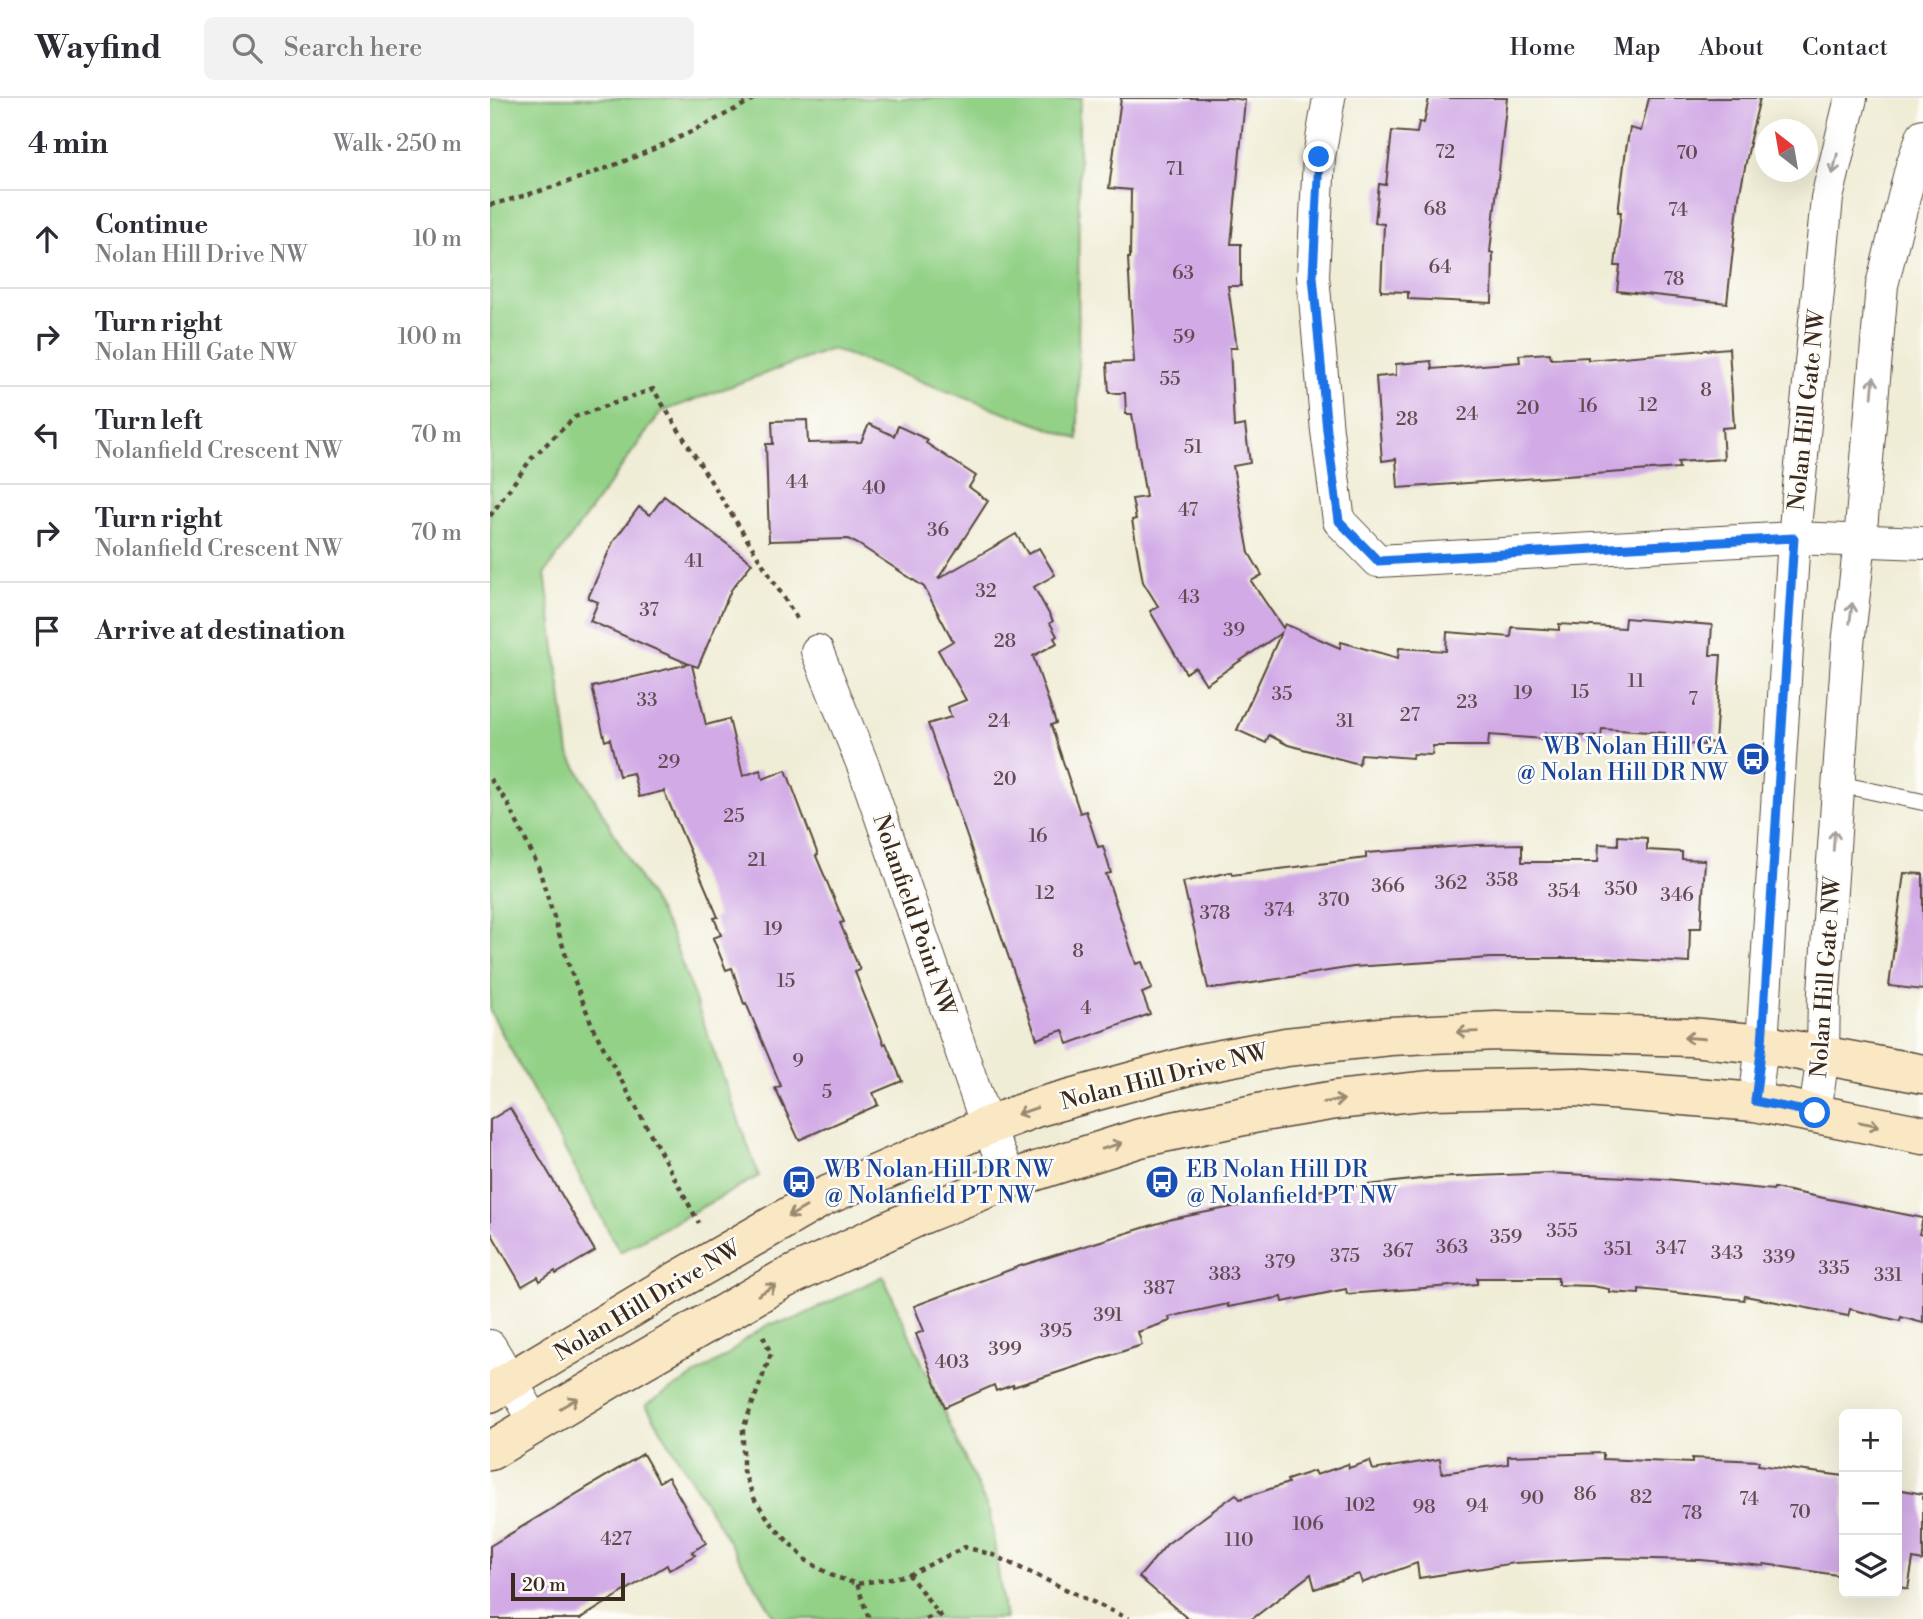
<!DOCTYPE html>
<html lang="en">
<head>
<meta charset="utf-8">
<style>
	body { margin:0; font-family:"Libre Bodoni",serif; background:#f2f2f3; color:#2b2b33 }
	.controls { position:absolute; right:21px; bottom:21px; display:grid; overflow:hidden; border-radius:10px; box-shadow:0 7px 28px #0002 }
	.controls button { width:63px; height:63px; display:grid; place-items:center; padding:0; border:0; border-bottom:2px solid #e1e1e2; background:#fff; color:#2b2b33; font:35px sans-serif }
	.compass { position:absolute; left:1265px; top:21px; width:63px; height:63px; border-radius:50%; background:#fff; box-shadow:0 7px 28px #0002; rotate:329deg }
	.scale { position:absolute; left:21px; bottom:18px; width:114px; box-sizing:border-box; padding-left:7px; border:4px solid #3b2a1e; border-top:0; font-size:19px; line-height:24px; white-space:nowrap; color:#3b2a1e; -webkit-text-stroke:5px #fdfcf7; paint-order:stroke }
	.stop { position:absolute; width:21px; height:21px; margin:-16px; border:5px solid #1a73e8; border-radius:50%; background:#fff }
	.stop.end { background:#1a73e8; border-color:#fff; box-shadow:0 2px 7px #0008 }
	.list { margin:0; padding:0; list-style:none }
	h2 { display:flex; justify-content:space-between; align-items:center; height:91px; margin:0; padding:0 28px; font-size:30px }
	h2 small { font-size:23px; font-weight:400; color:#7c7c81 }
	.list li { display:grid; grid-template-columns:46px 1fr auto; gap:21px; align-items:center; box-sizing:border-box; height:98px; padding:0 28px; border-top:2px solid #e1e1e2 }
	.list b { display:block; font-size:26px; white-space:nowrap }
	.list p { margin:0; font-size:23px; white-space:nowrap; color:#7c7c81 }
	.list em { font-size:23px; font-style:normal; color:#7c7c81 }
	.icon { flex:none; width:38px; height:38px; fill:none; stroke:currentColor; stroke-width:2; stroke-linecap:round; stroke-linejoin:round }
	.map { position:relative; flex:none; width:1433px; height:1521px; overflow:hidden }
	header { display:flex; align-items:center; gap:42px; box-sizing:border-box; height:98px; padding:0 35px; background:#fff; border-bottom:2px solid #e1e1e2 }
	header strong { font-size:33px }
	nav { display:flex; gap:38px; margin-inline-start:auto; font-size:24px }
	.search { width:490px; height:63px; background:#f2f2f3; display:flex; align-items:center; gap:18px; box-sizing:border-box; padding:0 24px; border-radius:10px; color:#7c7c81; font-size:26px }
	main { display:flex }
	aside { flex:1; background:#fff }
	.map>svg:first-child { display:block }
</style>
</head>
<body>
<header>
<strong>Wayfind</strong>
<div class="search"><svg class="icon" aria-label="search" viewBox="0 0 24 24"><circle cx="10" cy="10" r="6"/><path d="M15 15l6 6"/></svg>Search here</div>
<nav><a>Home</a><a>Map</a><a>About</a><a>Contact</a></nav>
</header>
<main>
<aside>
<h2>4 min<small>Walk · 250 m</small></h2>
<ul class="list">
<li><svg class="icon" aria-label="ahead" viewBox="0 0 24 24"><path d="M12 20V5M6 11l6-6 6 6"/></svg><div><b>Continue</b><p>Nolan Hill Drive NW</p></div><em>10 m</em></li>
<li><svg class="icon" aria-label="right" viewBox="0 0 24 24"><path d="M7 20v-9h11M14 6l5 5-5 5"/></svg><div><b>Turn right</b><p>Nolan Hill Gate NW</p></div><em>100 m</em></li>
<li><svg class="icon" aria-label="left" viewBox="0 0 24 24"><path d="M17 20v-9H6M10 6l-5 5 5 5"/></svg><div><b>Turn left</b><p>Nolanfield Crescent NW</p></div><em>70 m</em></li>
<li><svg class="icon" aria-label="right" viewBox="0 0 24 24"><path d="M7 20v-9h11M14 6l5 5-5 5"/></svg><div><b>Turn right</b><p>Nolanfield Crescent NW</p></div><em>70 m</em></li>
<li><svg class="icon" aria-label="arrive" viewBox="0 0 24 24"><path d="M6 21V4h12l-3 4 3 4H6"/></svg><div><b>Arrive at destination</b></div></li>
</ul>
</aside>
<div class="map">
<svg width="1433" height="1521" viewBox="0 0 1433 1521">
	<rect width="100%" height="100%" fill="#fdfcf7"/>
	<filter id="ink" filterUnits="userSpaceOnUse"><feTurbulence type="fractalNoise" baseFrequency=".0143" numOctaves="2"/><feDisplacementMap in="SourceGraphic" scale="14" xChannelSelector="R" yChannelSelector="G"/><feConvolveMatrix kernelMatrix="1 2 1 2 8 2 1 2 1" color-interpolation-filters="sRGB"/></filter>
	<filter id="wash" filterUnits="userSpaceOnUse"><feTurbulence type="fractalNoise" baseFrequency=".00686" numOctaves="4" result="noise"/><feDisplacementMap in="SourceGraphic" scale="28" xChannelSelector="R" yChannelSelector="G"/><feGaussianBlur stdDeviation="1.57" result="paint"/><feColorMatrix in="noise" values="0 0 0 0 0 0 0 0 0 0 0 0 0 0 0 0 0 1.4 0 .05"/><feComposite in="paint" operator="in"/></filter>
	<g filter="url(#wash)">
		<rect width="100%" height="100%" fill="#f0edd7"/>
		<g fill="#93d187" stroke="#677e52" stroke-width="2">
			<polygon points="0,0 592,0 589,14 588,341 342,251 171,314 55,475 79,656 181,836 269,1078 130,1154 0,913"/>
			<polygon points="393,1178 500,1416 515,1521 286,1521 156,1307 238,1257 254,1242 279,1226 303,1222"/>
		</g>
		<g id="blocks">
			<g fill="#d2abe6">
				<polygon points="631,0 739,0 755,2 741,146 751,146 751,188 738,188 747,250 740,250 744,329 755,327 760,365 743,368 759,455 772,477 761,483 793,530 795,526 850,550 851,544 908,560 909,550 956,553 957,534 1021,539 1022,529 1069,532 1069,526 1134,530 1135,520 1222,527 1220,557 1231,557 1225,645 1214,644 1214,647 1174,645 1175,635 1112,631 1111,639 1055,635 1055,641 999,637 998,648 943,648 942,657 923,656 922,660 871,656 869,666 798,647 779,637 776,645 747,632 791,535 716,586 705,569 696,575 660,513 668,508 653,484 642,422 646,421 642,401 656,399 642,316 636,316 635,295 619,295 617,265 644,264 638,160 640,160 641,92 619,90"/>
				<polygon points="939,0 1017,0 1000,154 1003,155 1002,205 918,201 918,194 891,193 894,126 885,125 889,86 896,87 902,33 927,35 929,24 934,25"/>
				<polygon points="1159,0 1270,0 1259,45 1260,45 1249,99 1237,205 1127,193 1130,168 1125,168 1131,114 1128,114 1136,51 1140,30 1151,33"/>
				<polygon points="1239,250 1244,329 1232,330 1234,361 1188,364 1189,370 908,390 906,361 892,363 886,279 906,277 906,266 941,263 942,271 1030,264 1029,257 1060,255 1061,261 1098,259 1098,262"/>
				<polygon points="317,322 318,345 371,344 379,326 404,338 408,328 438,342 436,345 486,378 479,389 498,403 448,481 526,436 538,456 549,450 565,477 544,489 563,523 560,525 567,538 564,540 567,545 543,558 566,625 561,627 590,715 596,713 608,749 613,748 621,775 616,776 646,866 652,864 662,891 652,895 660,916 578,946 573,932 547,941 438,626 461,619 458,609 476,602 448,552 463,543 434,489 368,446 358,441 279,443 276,346 283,346 282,323"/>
				<polygon points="174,398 262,465 241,492 208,569 202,567 216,627 239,621 253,678 270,672 273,681 296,672 328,757 326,758 354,824 350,825 370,872 365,874 394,946 396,945 412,983 383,995 388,1007 309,1042 285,990 291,988 256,905 254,906 242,870 236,872 223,840 231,837 224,820 228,819 174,693 149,699 143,675 129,678 120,641 115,643 102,589 199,566 100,523 108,504 98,500 123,444 149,409 160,417"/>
				<polygon points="1128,738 1157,740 1157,752 1192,754 1192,761 1215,762 1211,830 1200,830 1199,865 1112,860 1001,860 863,869 731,890 718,890 693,784 741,774 742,777 876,760 876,755 987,747 1032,746 1032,764 1108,764 1109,746 1128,747"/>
				<polygon points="1414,775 1433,776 1433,892 1399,888"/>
				<polygon points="20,1010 105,1153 66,1176 65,1173 50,1183 48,1179 32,1188 0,1133 0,1022"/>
				<polygon points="1059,1075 1175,1081 1283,1092 1284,1090 1433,1120 1429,1136 1433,1137 1433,1225 1411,1219 1410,1223 1360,1211 1358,1218 1255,1198 1254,1202 1149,1191 1149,1196 1119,1194 1119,1191 1102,1188 1068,1187 1068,1180 987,1180 987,1186 857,1196 856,1191 793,1204 792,1199 738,1209 738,1206 679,1219 680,1223 648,1234 652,1247 523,1289 523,1287 506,1293 504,1287 455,1309 426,1236 434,1233 424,1208 530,1168 682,1121 817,1094 859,1089 940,1080"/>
				<polygon points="1113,1355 1113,1361 1202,1365 1202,1360 1269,1363 1268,1367 1354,1378 1354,1478 1274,1466 1274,1468 1211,1462 1115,1460 1025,1465 929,1480 927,1465 872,1485 869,1476 825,1491 821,1476 762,1521 698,1521 649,1479 677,1446 746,1396 750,1401 798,1385 797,1382 824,1373 826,1377 858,1366 859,1370 880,1363 883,1372 950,1361 952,1375 1018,1366 1018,1358"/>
				<polygon points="153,1356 169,1384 178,1379 216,1445 202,1454 205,1457 179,1472 177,1467 90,1521 0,1521 0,1448"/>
				<polygon points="1407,1391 1433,1396 1433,1463 1423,1461 1418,1491 1407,1488"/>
			</g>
		</g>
	</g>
	<g filter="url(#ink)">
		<use href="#blocks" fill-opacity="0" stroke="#56473a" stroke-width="2"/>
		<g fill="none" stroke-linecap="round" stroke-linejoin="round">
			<defs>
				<polyline id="lane" points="1348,686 1433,704"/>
				<g id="street">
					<polyline points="839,0 829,59 823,178 837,333 849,423 888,463 1304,440 1433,445"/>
					<polyline points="327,553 374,670 497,1028 521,1081"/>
					<polyline points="1265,1004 1272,946 1304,440 1337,100 1361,0"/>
					<polyline points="1325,1015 1333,957 1334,894 1358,546 1370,443 1392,187 1422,67 1433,37"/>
					<polyline points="0,1248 46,1325"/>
				</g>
				<g id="secondary">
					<polyline points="0,1295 178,1188 331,1100 497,1028 545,1010 705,966 796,949 900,938 1006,933 1201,939 1272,946 1433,976"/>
					<polyline points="0,1353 122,1280 292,1182 436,1115 521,1081 650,1040 773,1014 846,1002 941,992 1085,989 1265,1004 1433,1037"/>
				</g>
			</defs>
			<use href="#lane" stroke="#56473a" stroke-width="18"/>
			<use href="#street" stroke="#56473a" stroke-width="34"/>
			<use href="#secondary" stroke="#56473a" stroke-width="41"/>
			<g stroke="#56473a" stroke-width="4.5" stroke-dasharray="5 5" stroke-linecap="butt">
				<path d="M0 107C90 84 184 47 265 0"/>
				<polyline points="0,418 41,361 85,319 163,291 309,524"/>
				<polyline points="0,681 17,704 48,768 80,871 104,932 209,1125"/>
				<polyline points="273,1238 281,1256 253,1331 253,1373 265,1402 284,1429 317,1463 343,1478 367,1486 419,1477 453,1521"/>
				<polyline points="419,1477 475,1449 503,1457 639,1521"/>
				<polyline points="367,1486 379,1521"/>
				<polyline points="436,1521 448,1515"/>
			</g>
			<use href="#lane" stroke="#fff" stroke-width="16"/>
			<use href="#street" stroke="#fff" stroke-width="32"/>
			<use href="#secondary" stroke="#fae7c3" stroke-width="38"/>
		</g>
		<defs><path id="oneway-shaft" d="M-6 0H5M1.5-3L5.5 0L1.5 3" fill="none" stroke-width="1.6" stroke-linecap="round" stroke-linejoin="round" transform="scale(1.75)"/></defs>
		<g stroke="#a79f9a">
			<use href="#oneway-shaft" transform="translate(1345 66) rotate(103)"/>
			<use href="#oneway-shaft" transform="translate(1383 289) rotate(-85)"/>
			<use href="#oneway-shaft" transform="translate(1361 515) rotate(-83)"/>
			<use href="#oneway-shaft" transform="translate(1344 742) rotate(-86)"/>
		</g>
		<g stroke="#9a8870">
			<use href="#oneway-shaft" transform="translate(977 934) rotate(178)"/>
			<use href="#oneway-shaft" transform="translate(1204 940) rotate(-176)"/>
			<use href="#oneway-shaft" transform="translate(844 1003) rotate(-8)"/>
			<use href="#oneway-shaft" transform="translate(537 1013) rotate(161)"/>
			<use href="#oneway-shaft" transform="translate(1379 1026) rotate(11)"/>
			<use href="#oneway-shaft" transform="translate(622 1048) rotate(-17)"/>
			<use href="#oneway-shaft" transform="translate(307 1114) rotate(150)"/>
			<use href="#oneway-shaft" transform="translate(277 1192) rotate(-30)"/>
			<use href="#oneway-shaft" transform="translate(79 1305) rotate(-31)"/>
		</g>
	</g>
	<g fill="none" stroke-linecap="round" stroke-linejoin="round" filter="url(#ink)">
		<polyline stroke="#1a73e8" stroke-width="9" points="829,59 823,178 837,333 849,423 888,463 1304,440 1272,946 1265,1003 1325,1015"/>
	</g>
	<defs>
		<symbol id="bus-disc" viewBox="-11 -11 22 22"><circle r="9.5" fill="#1a4fb4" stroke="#fdfcf7"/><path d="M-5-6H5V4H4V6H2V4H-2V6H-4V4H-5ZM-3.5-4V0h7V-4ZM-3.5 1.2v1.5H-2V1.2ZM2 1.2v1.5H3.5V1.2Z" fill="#fff"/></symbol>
	</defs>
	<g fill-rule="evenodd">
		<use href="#bus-disc" x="1244" y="642" width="38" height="38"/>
		<use href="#bus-disc" x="290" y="1065" width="38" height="38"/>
		<use href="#bus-disc" x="653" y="1065" width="38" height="38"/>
	</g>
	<g text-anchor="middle" stroke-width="5" stroke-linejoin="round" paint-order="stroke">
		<g font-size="19" fill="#614a50">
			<text x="955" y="60">72</text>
			<text x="1197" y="61">70</text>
			<text x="685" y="77">71</text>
			<text x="945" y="117">68</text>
			<text x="1188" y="118">74</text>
			<text x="950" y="175">64</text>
			<text x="693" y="181">63</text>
			<text x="1184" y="187">78</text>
			<text x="694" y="245">59</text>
			<text x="680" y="287">55</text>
			<text x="1216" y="298">8</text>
			<text x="1158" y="313">12</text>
			<text x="1098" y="314">16</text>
			<text x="1038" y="316">20</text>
			<text x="977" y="322">24</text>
			<text x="917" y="327">28</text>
			<text x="703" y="355">51</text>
			<text x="307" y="390">44</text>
			<text x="384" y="396">40</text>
			<text x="698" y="418">47</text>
			<text x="448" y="438">36</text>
			<text x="204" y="469">41</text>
			<text x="496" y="499">32</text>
			<text x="699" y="505">43</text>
			<text x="159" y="518">37</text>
			<text x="744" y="538">39</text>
			<text x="515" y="549">28</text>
			<text x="1146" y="589">11</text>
			<text x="1090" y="600">15</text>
			<text x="1033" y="601">19</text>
			<text x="792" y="602">35</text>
			<text x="1203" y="607">7</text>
			<text x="157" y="608">33</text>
			<text x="977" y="610">23</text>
			<text x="920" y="623">27</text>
			<text x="509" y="629">24</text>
			<text x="855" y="629">31</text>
			<text x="179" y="670">29</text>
			<text x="515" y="687">20</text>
			<text x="244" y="724">25</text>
			<text x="548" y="744">16</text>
			<text x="267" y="768">21</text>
			<text x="1012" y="788">358</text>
			<text x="961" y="791">362</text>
			<text x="898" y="794">366</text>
			<text x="1131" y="797">350</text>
			<text x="1074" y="799">354</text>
			<text x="555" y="801">12</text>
			<text x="1187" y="803">346</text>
			<text x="844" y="808">370</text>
			<text x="789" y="818">374</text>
			<text x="725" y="821">378</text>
			<text x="283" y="837">19</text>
			<text x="588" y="859">8</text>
			<text x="296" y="889">15</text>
			<text x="596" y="916">4</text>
			<text x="308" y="969">9</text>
			<text x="337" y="1000">5</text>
			<text x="1072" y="1139">355</text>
			<text x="1016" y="1145">359</text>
			<text x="962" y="1155">363</text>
			<text x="1181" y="1156">347</text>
			<text x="1128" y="1157">351</text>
			<text x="908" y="1159">367</text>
			<text x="1237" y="1161">343</text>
			<text x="855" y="1164">375</text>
			<text x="1289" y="1165">339</text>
			<text x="790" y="1170">379</text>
			<text x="1344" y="1176">335</text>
			<text x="735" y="1182">383</text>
			<text x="1398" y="1183">331</text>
			<text x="669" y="1196">387</text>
			<text x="618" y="1223">391</text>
			<text x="566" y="1239">395</text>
			<text x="515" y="1257">399</text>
			<text x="462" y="1270">403</text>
			<text x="1095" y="1402">86</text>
			<text x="1151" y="1405">82</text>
			<text x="1042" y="1406">90</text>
			<text x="1259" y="1407">74</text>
			<text x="870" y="1413">102</text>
			<text x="987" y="1414">94</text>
			<text x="934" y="1415">98</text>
			<text x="1310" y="1420">70</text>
			<text x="1202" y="1421">78</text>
			<text x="818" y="1432">106</text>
			<text x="126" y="1447">427</text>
			<text x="749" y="1448">110</text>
		</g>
		<g font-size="23" fill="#3b2a1e" stroke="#fdfcf7">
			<text transform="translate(1316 312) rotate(-84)" y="8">Nolan Hill Gate NW</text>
			<text transform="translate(425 817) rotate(71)" y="8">Nolanfield Point NW</text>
			<text transform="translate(1335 879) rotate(-86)" y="8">Nolan Hill Gate NW</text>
			<text transform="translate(674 978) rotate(-14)" y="8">Nolan Hill Drive NW</text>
			<text transform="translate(157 1202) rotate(-31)" y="8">Nolan Hill Drive NW</text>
		</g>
		<g font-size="23" fill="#164399" stroke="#fdfcf7" text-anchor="start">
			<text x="1238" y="656" text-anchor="end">WB Nolan Hill GA<tspan x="1238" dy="26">@ Nolan Hill DR NW</tspan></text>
			<text x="334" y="1079">WB Nolan Hill DR NW<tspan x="334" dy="26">@ Nolanfield PT NW</tspan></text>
			<text x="696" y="1079">EB Nolan Hill DR<tspan x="696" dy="26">@ Nolanfield PT NW</tspan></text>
		</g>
	</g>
</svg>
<div class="controls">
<button>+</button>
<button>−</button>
<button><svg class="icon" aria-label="layers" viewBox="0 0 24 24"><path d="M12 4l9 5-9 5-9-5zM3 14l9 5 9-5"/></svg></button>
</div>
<svg class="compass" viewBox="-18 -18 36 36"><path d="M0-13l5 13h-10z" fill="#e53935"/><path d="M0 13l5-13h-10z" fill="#7c7c81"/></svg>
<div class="scale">20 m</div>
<div class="stop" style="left:1325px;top:1015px"></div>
<div class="stop end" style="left:829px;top:59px"></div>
</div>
</main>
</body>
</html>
